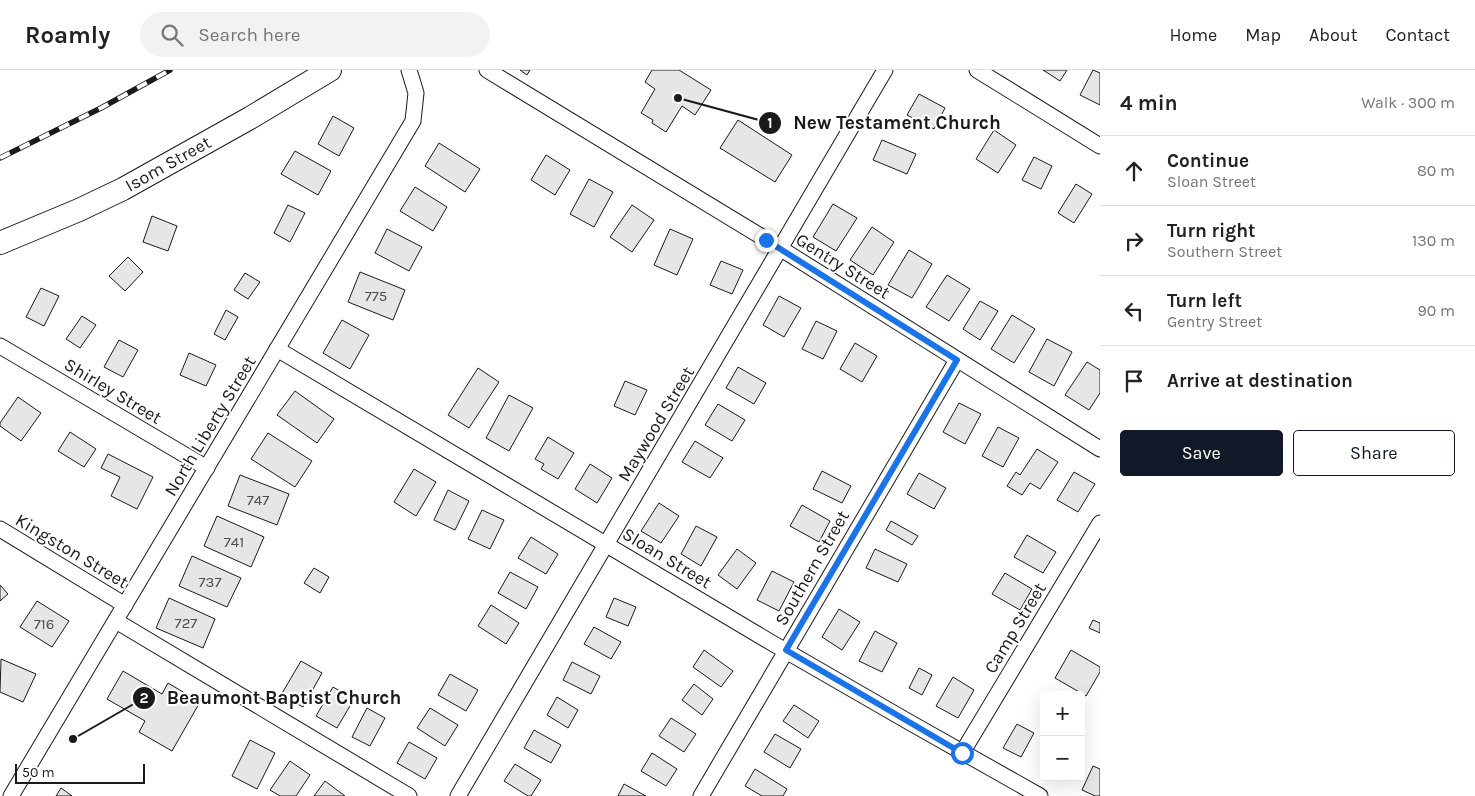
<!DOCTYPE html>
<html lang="en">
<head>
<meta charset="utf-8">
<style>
	body { margin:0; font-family:Karla,sans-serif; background:#f2f2f2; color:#222 }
	.controls { position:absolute; right:15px; bottom:15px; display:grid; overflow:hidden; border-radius:5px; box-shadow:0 5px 20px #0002 }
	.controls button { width:45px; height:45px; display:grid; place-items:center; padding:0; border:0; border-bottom:1px solid #e0e0e0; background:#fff; color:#222; font:25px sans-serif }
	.scale { position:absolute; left:15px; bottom:12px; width:130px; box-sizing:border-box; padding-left:5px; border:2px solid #1a1a1a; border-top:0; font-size:14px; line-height:18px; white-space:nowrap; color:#1a1a1a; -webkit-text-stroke:4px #fff; paint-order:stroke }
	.stop { position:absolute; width:15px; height:15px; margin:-11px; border:4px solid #1a73e8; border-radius:50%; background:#fff }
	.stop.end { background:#1a73e8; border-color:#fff; box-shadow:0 1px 5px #0008 }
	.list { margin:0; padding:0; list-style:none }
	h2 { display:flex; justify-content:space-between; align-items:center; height:65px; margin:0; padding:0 20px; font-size:21px }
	h2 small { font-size:16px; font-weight:400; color:#767676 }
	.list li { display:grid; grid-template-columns:32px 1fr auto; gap:15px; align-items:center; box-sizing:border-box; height:70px; padding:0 20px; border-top:1px solid #e0e0e0 }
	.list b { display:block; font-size:19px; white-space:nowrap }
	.list p { margin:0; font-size:16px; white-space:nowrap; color:#767676 }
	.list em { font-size:16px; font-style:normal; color:#767676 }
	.actions { display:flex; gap:10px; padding:15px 20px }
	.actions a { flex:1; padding:11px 0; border:1px solid #111827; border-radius:5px; text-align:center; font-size:18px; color:#111827 }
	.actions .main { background:#111827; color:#fff }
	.icon { flex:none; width:28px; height:28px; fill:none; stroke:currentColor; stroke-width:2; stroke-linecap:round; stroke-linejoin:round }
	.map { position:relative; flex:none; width:1100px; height:726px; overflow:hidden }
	header { display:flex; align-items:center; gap:30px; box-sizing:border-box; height:70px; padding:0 25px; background:#fff; border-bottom:1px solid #e0e0e0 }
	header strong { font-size:24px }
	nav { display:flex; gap:28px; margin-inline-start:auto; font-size:18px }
	.search { width:350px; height:45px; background:#f2f2f2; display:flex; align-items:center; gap:12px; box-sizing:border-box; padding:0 18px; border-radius:28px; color:#767676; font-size:19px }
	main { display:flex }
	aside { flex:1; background:#fff }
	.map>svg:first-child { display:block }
</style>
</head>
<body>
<header>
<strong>Roamly</strong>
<div class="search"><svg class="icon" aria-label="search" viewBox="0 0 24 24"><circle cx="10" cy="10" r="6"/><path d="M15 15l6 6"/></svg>Search here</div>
<nav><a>Home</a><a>Map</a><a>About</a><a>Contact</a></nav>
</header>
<main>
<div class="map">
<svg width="1100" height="726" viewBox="0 0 1100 726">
	<rect width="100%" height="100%" fill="#fff"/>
	<g fill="#e6e6e6" stroke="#1a1a1a">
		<polygon points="520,0 530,0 527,5"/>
		<polygon points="652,0 679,0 711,20 695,45 682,36 666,62 652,53 653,50 641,43 655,19 645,12"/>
		<polygon points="1043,0 1067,0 1060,11"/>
		<polygon points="1093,0 1100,3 1100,35 1080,25"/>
		<polygon points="919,24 945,38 934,59 907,45"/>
		<polygon points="333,46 354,58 339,86 318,74"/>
		<polygon points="738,50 792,85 775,112 720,78"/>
		<polygon points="994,60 1016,75 998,103 976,89"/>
		<polygon points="882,70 916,84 907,104 873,90"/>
		<polygon points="439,73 480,99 465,122 425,96"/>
		<polygon points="295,81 331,101 318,125 281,104"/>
		<polygon points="546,85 570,100 555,125 531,110"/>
		<polygon points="1034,87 1052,96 1041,119 1022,110"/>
		<polygon points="589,109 613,122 594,157 570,144"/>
		<polygon points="1076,114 1092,124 1074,153 1058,143"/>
		<polygon points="415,117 447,137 433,161 400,141"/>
		<polygon points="833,134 857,148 836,181 813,167"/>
		<polygon points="288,135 305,143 290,172 274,163"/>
		<polygon points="632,135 654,150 632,182 610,167"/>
		<polygon points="152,146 177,156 168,181 143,172"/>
		<polygon points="872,157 894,172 873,205 850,190"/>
		<polygon points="387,159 422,177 409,201 375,183"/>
		<polygon points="670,159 693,169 677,205 654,195"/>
		<polygon points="909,180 932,194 912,228 888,215"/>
		<polygon points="128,187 143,202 125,221 109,206"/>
		<polygon points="721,191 743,200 732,224 710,215"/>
		<polygon points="360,202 405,220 393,250 348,232"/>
		<polygon points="245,203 260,212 248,229 234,220"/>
		<polygon points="947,205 970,219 949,251 926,237"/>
		<polygon points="41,218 59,226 44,256 26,247"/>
		<polygon points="779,226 801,238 784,267 763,255"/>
		<polygon points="980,231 998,241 980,270 963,259"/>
		<polygon points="226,240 238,247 225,270 214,264"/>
		<polygon points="1012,245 1035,259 1014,293 991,279"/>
		<polygon points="82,246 96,255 80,278 66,269"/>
		<polygon points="342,250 369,265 350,299 323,283"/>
		<polygon points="816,251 837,261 823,289 802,279"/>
		<polygon points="1047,269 1072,282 1054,316 1029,302"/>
		<polygon points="119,270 138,280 123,307 104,297"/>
		<polygon points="855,273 877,286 862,312 840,299"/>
		<polygon points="189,283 216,295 206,316 180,305"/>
		<polygon points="1087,292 1100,300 1100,323 1089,340 1065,325"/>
		<polygon points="738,297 766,313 754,334 726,318"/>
		<polygon points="478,298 499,312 469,358 448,345"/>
		<polygon points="625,311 647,320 635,345 614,336"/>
		<polygon points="295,321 334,349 317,373 277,345"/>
		<polygon points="509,325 533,338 509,381 486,368"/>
		<polygon points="18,327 41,343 21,371 0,356 0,353"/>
		<polygon points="959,333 981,344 965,374 943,362"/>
		<polygon points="718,334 745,350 732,371 705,355"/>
		<polygon points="998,357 1019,368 1003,397 982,386"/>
		<polygon points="70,362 96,379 84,397 58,381"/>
		<polygon points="268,363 312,391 295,417 251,389"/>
		<polygon points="548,367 574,383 558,409 541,399 544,394 535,389"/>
		<polygon points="695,371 723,388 710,408 682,392"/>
		<polygon points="1037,379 1058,392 1040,419 1030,413 1022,425 1007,416 1016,402 1020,405"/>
		<polygon points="108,384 153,407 137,439 111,426 120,407 101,398"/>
		<polygon points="590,394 612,408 597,433 575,419"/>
		<polygon points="414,399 436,412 416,446 394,432"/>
		<polygon points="822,401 851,416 842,433 813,419"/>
		<polygon points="1074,402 1095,414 1078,442 1057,430"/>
		<polygon points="919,403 946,418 934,439 907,424"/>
		<polygon points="240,405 289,424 277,455 228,436"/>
		<polygon points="448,420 469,431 455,460 434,450"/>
		<polygon points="659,433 679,446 661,473 641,461"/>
		<polygon points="802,435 830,451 819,472 790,456"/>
		<polygon points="482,440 504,450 490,479 468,469"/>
		<polygon points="217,446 264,467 251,497 204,476"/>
		<polygon points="891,451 918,466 912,475 886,460"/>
		<polygon points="696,456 717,467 701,496 681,484"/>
		<polygon points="1027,465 1056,482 1043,503 1014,487"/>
		<polygon points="531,467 558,484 546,504 518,488"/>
		<polygon points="737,479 756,493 737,519 718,505"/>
		<polygon points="875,479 907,494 898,512 866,498"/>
		<polygon points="192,486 241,508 227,537 179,516"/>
		<polygon points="314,498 329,507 320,523 304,513"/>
		<polygon points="772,501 794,512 779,541 757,530"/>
		<polygon points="510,502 538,517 526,539 498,523"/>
		<polygon points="1005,503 1032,519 1020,540 992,524"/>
		<polygon points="0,515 8,524 0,531"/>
		<polygon points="169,528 215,549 203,578 156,558"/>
		<polygon points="614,528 636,537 628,556 606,547"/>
		<polygon points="37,531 69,551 52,577 20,557"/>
		<polygon points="491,535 519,553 506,574 478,556"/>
		<polygon points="839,539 860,552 842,580 822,567"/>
		<polygon points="1093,550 1100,553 1100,563 1089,558"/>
		<polygon points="594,557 621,572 611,589 584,574"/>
		<polygon points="875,561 897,573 882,602 859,591"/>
		<polygon points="704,580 733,601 721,617 693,597"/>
		<polygon points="1071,580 1100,597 1100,602 1086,626 1055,608"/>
		<polygon points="1,589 36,604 23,632 0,622"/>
		<polygon points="301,591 322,603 303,637 281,625"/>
		<polygon points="572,592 600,606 591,624 563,610"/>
		<polygon points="919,598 932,605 922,625 909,618"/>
		<polygon points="123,601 162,624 168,613 200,632 172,681 139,662 145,651 107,629"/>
		<polygon points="450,604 478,620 466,641 438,625"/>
		<polygon points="953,607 974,620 958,648 936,636"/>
		<polygon points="694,614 713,629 702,645 682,630"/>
		<polygon points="333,617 354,629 337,658 316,646"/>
		<polygon points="557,627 578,640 568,658 547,645"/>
		<polygon points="794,635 819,651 808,668 783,651"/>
		<polygon points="367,638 385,648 370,676 352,667"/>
		<polygon points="430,638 458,655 445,676 417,658"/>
		<polygon points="671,648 696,664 684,682 659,666"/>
		<polygon points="1017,654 1034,663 1021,687 1003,678"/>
		<polygon points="534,660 561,675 551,693 524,678"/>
		<polygon points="775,664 801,679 790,698 764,682"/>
		<polygon points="250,670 275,683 257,719 232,706"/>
		<polygon points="409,672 437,688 425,709 397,693"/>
		<polygon points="652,683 677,699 666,716 641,701"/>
		<polygon points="290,691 310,705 296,726 280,726 270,720"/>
		<polygon points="515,694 541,710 531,726 528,726 504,711"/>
		<polygon points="1093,696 1100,699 1100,726 1095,726 1082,720"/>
		<polygon points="755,699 787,719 783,726 762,726 745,716"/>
		<polygon points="325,711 345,726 314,726"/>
		<polygon points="624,714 646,726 618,726"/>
		<polygon points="61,718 72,726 56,726"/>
	</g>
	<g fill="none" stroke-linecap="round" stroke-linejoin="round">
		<defs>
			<g id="minor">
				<polyline points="487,0 767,170 1100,379"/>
				<polyline points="977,0 1100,76"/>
				<polyline points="0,276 207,398"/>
				<polyline points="277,279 772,573 909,652 1040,726"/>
				<polyline points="0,459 125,535"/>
				<polyline points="116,551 409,726"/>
				<polyline points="962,683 1100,453"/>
				<polyline points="11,726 413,51 416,23 409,0"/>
				<polyline points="458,726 885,0"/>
				<polyline points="701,726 957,290"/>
			</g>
			<g id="secondary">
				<path id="s1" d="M0 173 79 140 123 119 250 48 330 0"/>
			</g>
		</defs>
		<use href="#minor" stroke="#1a1a1a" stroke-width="17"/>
		<use href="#secondary" stroke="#1a1a1a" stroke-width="24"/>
		<use href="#minor" stroke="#fff" stroke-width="15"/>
		<use href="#secondary" stroke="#fff" stroke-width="22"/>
		<defs>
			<polyline id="rail" points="0,88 101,38 170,0"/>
		</defs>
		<use href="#rail" stroke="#1a1a1a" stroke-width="5.5"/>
		<use href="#rail" stroke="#fff" stroke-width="4" stroke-dasharray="11" stroke-linecap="butt"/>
	</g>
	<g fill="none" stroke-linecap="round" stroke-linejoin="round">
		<polyline stroke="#1a73e8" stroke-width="6" points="766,170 957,290 786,580 962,683"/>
	</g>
	<g text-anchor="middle" stroke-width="4" stroke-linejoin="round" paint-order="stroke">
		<g font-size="15" fill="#4d4d4d">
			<text x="376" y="231">775</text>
			<text x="258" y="435">747</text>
			<text x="234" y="477">741</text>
			<text x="210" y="517">737</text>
			<text x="186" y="558">727</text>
			<text x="44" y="559">716</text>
		</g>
		<g font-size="18" fill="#1a1a1a" stroke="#fff">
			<text dy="6" stroke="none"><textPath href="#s1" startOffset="186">Isom Street</textPath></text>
			<text transform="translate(843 196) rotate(32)" y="6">Gentry Street</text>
			<text transform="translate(113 321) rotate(31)" y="6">Shirley Street</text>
			<text transform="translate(656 354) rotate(-59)" y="6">Maywood Street</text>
			<text transform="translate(210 356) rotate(-59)" y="6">North Liberty Street</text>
			<text transform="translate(72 481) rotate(31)" y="6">Kingston Street</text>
			<text transform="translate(667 488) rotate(31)" y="6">Sloan Street</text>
			<text transform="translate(812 498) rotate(-60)" y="6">Southern Street</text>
			<text transform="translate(1015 558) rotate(-59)" y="6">Camp Street</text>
		</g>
	</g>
	<path fill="none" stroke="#1a1a1a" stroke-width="2" d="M678 28L770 53M73 669L144 628"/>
	<g fill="#1a1a1a" stroke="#fff" stroke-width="2">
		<circle cx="678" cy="28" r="5"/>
		<circle cx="73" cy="669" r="5"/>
		<circle cx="770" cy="53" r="12"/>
		<circle cx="144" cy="628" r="12"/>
	</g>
	<g font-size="15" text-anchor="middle" font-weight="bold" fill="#fff">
		<text x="770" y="58">1</text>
		<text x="144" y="633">2</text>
	</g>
	<g font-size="19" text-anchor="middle" font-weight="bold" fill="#1a1a1a" stroke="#fff" stroke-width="4" stroke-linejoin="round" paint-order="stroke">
		<text x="897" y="59">New Testament Church</text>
		<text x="284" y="634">Beaumont Baptist Church</text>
	</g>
</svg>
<div class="controls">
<button>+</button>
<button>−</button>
</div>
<div class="scale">50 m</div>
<div class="stop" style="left:962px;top:683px"></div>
<div class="stop end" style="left:766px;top:170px"></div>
</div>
<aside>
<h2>4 min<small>Walk · 300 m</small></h2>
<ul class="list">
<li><svg class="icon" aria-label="ahead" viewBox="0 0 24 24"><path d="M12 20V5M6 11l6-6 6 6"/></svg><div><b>Continue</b><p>Sloan Street</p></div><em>80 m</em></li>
<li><svg class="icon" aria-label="right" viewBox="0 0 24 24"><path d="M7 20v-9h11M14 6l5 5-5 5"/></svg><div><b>Turn right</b><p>Southern Street</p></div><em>130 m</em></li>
<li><svg class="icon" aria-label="left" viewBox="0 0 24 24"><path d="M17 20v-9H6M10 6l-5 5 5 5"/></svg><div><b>Turn left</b><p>Gentry Street</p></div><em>90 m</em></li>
<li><svg class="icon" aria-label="arrive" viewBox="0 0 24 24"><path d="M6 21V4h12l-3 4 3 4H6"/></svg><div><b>Arrive at destination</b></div></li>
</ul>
<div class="actions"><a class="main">Save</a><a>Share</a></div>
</aside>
</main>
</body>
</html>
